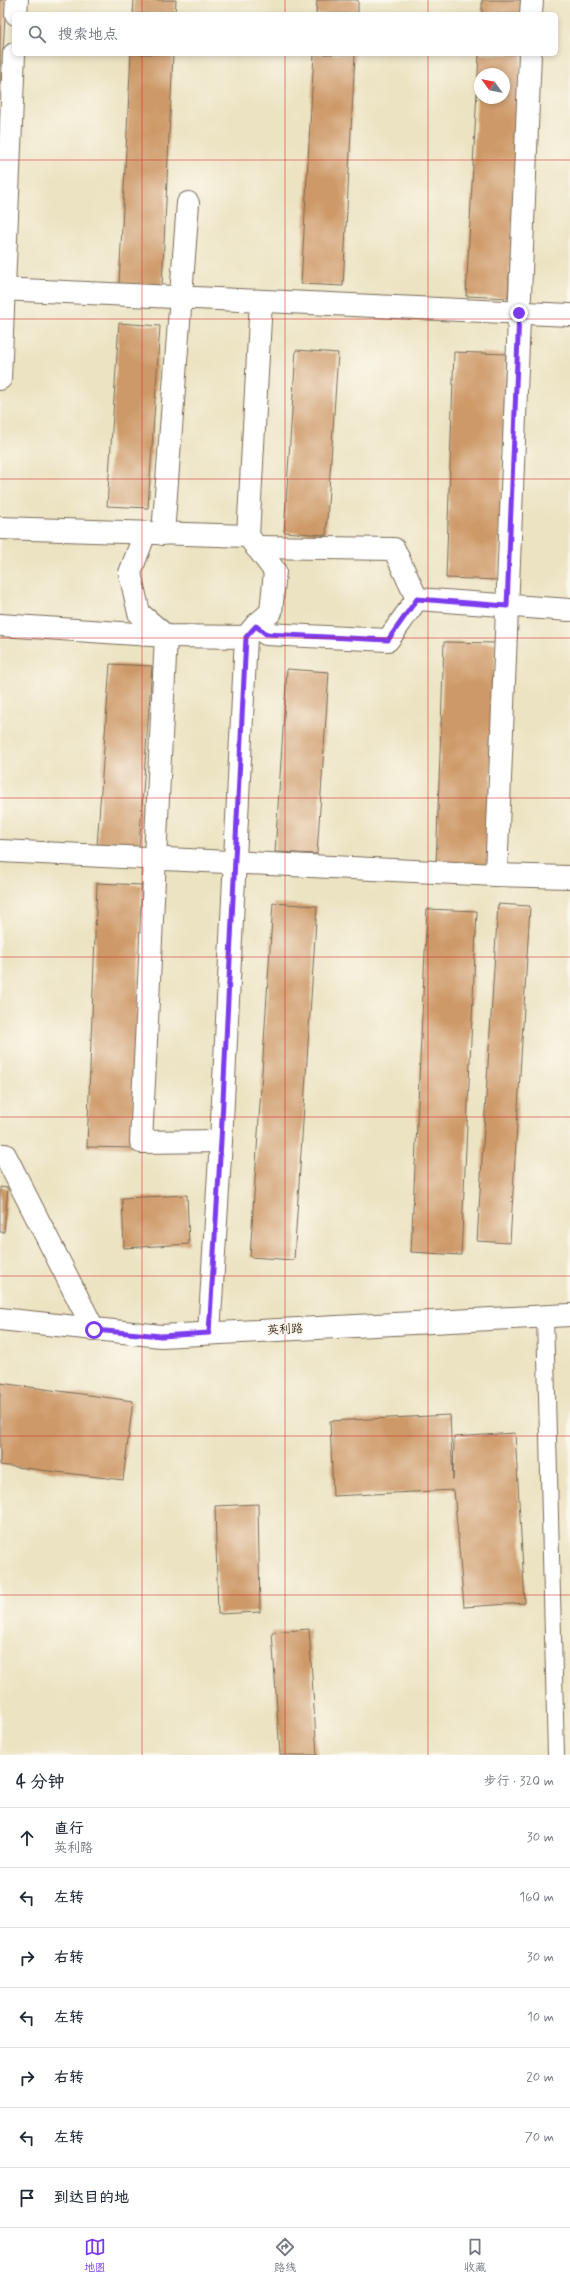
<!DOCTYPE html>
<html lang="zh">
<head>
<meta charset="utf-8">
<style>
	body { margin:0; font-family:Mynerve,"LXGW WenKai TC",sans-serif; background:#f2f2f3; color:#1f2937 }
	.compass { position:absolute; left:474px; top:68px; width:36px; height:36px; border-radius:50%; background:#fff; box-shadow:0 2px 6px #0003; rotate:303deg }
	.stop { position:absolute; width:12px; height:12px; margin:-9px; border:3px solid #7c3aed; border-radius:50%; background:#fff }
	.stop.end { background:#7c3aed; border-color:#fff; box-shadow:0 1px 4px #0008 }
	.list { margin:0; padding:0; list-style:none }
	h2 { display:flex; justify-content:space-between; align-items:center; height:52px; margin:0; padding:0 16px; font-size:17px }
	h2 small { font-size:13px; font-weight:400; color:#747a83 }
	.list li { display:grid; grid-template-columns:26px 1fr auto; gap:12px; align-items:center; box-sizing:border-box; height:60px; padding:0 16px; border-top:1px solid #e0e1e3 }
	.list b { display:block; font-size:15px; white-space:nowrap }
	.list p { margin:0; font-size:13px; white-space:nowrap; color:#747a83 }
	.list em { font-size:13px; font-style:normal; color:#747a83 }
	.icon { flex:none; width:22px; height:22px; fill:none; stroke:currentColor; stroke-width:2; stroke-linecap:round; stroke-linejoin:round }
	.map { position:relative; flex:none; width:570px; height:1755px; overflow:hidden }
	.search { position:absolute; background:#fff; box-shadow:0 2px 6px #0003; left:12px; right:12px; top:12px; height:44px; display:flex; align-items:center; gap:10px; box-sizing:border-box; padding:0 14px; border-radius:6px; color:#747a83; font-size:15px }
	.sheet { height:472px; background:#fff }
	nav { display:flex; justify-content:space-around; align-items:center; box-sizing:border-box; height:56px; border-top:1px solid #e0e1e3; background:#fff; font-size:11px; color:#747a83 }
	nav a { display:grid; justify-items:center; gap:2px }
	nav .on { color:#7c3aed }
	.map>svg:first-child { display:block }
</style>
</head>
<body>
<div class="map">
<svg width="570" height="1755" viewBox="0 0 570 1755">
	<rect width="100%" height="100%" fill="#fbf7ec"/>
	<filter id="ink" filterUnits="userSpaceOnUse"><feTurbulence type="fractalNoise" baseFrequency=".025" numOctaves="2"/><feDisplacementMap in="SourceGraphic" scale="8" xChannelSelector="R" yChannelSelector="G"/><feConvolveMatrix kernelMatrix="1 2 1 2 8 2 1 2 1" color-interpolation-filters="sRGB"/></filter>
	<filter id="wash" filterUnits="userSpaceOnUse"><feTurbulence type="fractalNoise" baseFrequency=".012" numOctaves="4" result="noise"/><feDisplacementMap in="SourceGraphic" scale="16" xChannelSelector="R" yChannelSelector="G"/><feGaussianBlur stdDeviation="0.9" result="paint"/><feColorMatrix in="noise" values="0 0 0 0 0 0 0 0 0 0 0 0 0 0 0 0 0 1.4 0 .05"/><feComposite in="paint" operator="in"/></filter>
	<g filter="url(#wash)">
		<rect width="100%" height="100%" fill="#ece3c2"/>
		<g id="blocks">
			<g fill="#ce9968" fill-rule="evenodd">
				<polygon points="0,0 6,0 1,84 0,84"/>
				<polygon points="134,0 176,0 175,14 133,14"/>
				<polygon points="317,0 358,0 358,14 316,14"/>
				<polygon points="482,0 524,0 523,14 482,14"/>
				<polygon points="131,54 173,54 162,286 119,284"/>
				<polygon points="314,54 355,54 343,286 301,284"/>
				<path d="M479 54H521L508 298 466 296ZM480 74H504V98H480Z"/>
				<polygon points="119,323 160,326 148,508 107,506"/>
				<polygon points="296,350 338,353 326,535 284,532"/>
				<polygon points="454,352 506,354 498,580 446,578"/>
				<polygon points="444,642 496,643 488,869 436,867"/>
				<polygon points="110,664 152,666 139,848 97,846"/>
				<polygon points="287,669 329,672 317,854 275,852"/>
				<polygon points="97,883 142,885 132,1148 87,1147"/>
				<polygon points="273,903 317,906 294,1260 250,1257"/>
				<polygon points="498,904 530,906 510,1243 477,1241"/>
				<polygon points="427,909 477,911 461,1255 411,1252"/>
				<polygon points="0,1187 8,1188 4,1232 0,1232"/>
				<polygon points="187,1195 189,1244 124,1248 122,1198"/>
				<polygon points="0,1383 133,1401 123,1480 0,1465"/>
				<polygon points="450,1415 453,1480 454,1437 515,1433 525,1603 464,1607 454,1490 333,1496 330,1421"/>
				<polygon points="258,1504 260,1612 218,1614 215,1506"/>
				<polygon points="309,1629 317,1755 280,1755 272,1632"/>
			</g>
		</g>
	</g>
	<g filter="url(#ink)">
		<use href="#blocks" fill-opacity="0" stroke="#796b57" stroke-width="1"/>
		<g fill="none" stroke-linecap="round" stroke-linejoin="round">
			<defs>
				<polyline id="service" points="545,1316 556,1755"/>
				<g id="minor">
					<polyline points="16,14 17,0"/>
					<polyline points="531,14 532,0"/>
					<polyline points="0,289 570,315"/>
					<polyline points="0,379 14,54"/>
					<polyline points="0,528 248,536 275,571 271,612 256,625 246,637 166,636 0,625"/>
					<polyline points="145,533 130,573 139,613 166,636 141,1142 221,1141 209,1333"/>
					<polyline points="163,534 188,203"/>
					<polyline points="248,536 261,301"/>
					<polyline points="256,547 394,549 417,599"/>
					<polyline points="417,599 570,610"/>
					<polyline points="256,625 266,634 388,640 417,599"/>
					<polyline points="0,851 496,875 570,877"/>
					<polyline points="496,875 530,54"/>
					<polyline points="221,1141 246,637"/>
					<polyline points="0,1155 5,1155 94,1330"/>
				</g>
				<polyline id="tertiary" points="0,1319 161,1336 570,1315"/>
			</defs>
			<use href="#service" stroke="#796b57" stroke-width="18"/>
			<use href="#minor" stroke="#796b57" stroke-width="24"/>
			<use href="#tertiary" stroke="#796b57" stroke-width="24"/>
			<use href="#service" stroke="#fff" stroke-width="16"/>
			<use href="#minor" stroke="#fff" stroke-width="22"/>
			<use href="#tertiary" stroke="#fff" stroke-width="22"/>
		</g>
	</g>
	<g fill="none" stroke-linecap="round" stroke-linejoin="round" filter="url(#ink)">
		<polyline stroke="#7c3aed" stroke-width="5" points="94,1330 161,1336 209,1333 221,1141 246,637 256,626 266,634 388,640 417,599 507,606 519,313"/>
	</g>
	<path fill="none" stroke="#d62828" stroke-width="1" stroke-opacity="0.55" d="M142 0V14M285 0V14M428 0V14M142 54V1755M285 54V1755M428 54V1755M0 160H570M0 319H570M0 479H570M0 638H570M0 798H570M0 957H570M0 1117H570M0 1276H570M0 1436H570M0 1595H570"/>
	<g text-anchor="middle" stroke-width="3" stroke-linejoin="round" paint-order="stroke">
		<g font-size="12" fill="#3b2a1e" stroke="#fbf7ec">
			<text transform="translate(285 1329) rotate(-3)" y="4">英利路</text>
		</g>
	</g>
</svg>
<svg class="compass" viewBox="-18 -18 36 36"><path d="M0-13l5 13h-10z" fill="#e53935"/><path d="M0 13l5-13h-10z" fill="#747a83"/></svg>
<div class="stop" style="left:94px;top:1330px"></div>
<div class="stop end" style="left:519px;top:313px"></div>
<div class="search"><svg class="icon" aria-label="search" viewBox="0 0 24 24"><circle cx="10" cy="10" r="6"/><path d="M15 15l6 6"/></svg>搜索地点</div>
</div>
<section class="sheet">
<h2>4 分钟<small>步行 · 320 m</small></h2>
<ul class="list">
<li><svg class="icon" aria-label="ahead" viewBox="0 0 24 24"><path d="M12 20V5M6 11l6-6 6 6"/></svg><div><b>直行</b><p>英利路</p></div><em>30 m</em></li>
<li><svg class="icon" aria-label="left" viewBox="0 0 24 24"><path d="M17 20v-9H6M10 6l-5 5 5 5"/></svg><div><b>左转</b></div><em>160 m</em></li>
<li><svg class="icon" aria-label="right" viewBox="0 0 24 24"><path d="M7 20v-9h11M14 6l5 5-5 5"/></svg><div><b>右转</b></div><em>30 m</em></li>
<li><svg class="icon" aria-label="left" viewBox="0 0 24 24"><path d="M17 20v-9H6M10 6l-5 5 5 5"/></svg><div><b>左转</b></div><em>10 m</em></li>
<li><svg class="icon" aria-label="right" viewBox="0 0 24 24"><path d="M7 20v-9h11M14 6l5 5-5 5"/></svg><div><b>右转</b></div><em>20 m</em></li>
<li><svg class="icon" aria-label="left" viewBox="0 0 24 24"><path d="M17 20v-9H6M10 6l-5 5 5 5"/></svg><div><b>左转</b></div><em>70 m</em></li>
<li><svg class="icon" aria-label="arrive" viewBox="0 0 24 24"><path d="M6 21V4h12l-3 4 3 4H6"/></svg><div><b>到达目的地</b></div></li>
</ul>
</section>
<nav>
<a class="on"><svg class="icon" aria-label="map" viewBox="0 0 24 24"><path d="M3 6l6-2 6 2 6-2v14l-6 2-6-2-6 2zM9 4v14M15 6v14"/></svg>地图</a>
<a><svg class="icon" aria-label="directions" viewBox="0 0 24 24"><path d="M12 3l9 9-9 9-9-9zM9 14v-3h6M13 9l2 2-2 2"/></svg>路线</a>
<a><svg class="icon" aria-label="saved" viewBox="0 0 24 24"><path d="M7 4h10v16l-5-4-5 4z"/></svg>收藏</a>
</nav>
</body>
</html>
